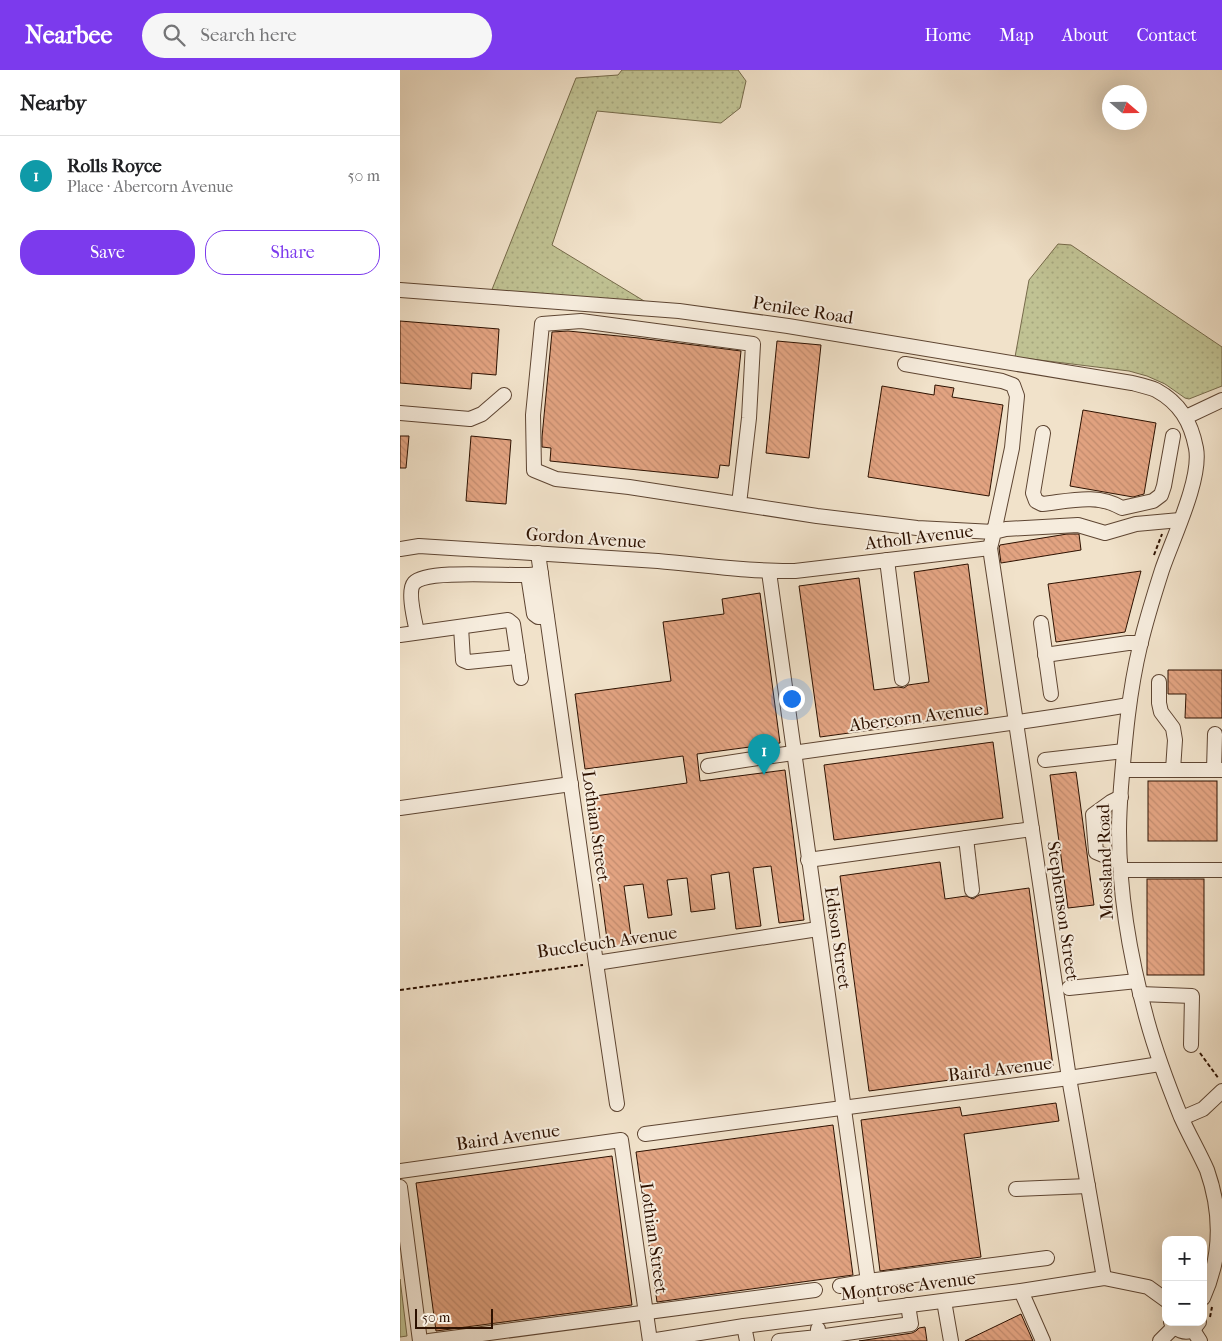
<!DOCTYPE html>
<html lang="en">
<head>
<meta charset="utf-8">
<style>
	body { margin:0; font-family:"IM FELL French Canon",serif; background:#f6f6f6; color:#202124 }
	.controls { position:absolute; right:15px; bottom:15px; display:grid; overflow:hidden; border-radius:10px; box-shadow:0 5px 20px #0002 }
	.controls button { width:45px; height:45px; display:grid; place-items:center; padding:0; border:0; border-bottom:1px solid #e0e0e0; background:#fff; color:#202124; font:25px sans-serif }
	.compass { position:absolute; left:702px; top:15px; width:45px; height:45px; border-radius:50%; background:#fff; box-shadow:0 5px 20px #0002; rotate:110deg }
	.scale { position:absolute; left:15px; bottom:12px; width:78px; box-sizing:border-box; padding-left:5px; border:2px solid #2d1100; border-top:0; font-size:14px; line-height:18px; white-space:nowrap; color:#2d1100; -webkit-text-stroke:4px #f6ecdd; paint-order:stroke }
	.you { position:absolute; left:391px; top:628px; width:18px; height:18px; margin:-12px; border:4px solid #fff; border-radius:50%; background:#1a73e8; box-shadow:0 0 0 8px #1a73e833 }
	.badge { display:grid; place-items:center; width:32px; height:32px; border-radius:50%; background:#7c3aed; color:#fff; font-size:16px; font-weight:700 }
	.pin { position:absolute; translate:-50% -41px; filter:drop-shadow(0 1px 2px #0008) }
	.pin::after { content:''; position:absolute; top:26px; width:18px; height:15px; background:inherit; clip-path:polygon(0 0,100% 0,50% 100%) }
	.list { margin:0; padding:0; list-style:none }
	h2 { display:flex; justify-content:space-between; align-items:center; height:65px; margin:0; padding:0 20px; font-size:21px }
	h2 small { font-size:16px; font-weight:400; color:#757577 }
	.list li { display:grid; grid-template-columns:32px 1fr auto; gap:15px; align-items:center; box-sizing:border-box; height:80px; padding:0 20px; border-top:1px solid #e0e0e0 }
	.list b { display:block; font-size:19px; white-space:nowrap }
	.list p { margin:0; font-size:16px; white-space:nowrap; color:#757577 }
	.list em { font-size:16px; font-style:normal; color:#757577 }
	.actions { display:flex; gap:10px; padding:15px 20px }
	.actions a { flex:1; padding:11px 0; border:1px solid #7c3aed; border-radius:20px; text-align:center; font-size:18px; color:#7c3aed }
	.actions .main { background:#7c3aed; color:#fff }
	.icon { flex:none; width:28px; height:28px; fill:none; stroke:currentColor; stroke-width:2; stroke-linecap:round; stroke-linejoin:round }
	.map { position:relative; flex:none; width:822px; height:1271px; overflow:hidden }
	header { display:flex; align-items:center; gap:30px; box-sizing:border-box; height:70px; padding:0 25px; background:#7c3aed; color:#fff }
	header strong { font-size:24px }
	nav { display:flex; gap:28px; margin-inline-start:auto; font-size:18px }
	.search { width:350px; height:45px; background:#f6f6f6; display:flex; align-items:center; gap:12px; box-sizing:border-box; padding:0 18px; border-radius:28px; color:#757577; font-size:19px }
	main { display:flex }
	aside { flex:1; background:#fff }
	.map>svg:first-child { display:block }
</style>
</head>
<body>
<header>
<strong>Nearbee</strong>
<div class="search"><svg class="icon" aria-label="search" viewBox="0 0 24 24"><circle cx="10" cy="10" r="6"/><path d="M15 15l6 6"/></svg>Search here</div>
<nav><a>Home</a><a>Map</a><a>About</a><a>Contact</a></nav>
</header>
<main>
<aside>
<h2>Nearby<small></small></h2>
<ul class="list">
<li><span class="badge" style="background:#0f9aa8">1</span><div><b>Rolls Royce</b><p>Place · Abercorn Avenue</p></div><em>50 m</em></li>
</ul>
<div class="actions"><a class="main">Save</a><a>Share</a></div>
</aside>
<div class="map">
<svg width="822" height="1271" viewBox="0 0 822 1271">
	<defs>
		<pattern id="grass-dots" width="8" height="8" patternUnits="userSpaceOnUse" patternTransform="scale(1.25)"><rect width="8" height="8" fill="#c0c293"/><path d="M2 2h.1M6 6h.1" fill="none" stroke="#a5a67d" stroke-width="1.8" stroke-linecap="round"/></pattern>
		<pattern id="building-back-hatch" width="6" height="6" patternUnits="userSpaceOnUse" patternTransform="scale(1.25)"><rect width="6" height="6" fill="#e2a381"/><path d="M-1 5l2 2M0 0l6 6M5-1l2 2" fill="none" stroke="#c28b6e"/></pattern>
	</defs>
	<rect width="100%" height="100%" fill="#f1e2ca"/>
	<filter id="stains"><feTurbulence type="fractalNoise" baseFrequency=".004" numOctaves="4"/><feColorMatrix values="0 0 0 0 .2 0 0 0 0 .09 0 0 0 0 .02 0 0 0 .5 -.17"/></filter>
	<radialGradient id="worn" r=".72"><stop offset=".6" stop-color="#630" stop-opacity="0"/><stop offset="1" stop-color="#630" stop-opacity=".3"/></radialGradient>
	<g fill="url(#grass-dots)" stroke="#766a4a">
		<polygon points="222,0 338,0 346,11 340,38 321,53 197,41 152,175 249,234 91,222 176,8 218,5"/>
		<polygon points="658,174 671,175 822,277 822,316 789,329 785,328 765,314 747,306 729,301 615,287 629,210"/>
	</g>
	<polygon fill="#c0c293" stroke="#766a4a" points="0,1209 7,1266 0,1267"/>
	<g fill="url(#building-back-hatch)" stroke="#2d1100">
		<polygon points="0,251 99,259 96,305 72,303 71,319 0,313"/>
		<polygon points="168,261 239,268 341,281 329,396 320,395 318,408 150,391 151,378 142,377 142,367 152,262"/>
		<polygon points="377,271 421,275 409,388 366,383"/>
		<polygon points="535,315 554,318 552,327 603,335 589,426 468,407 482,316 534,325"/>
		<polygon points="683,340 756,353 744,424 733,427 670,416"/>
		<polygon points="0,366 9,366 6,398 0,398"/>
		<polygon points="71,366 111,370 106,434 66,431"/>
		<polygon points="667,464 679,464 681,480 601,493 599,478 600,475"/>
		<polygon points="568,494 588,644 420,667 399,516 459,508 474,620 498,617 504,618 508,615 529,612 514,502"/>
		<polygon points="741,501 725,562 656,572 648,514"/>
		<polygon points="360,523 380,673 297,684 300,711 385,700 404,850 379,853 371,796 353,798 361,856 336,859 329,802 311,805 315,839 291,842 287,808 267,810 272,845 248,848 243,814 224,816 232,874 208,877 188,727 287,713 283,686 185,699 175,624 271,611 263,552 324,544 322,529"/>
		<polygon points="768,600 822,600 822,648 785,648 786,624 768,624"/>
		<polygon points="593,672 603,748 434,770 424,695"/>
		<polygon points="676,702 694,835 668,838 650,705"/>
		<rect x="748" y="711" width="69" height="60"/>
		<polygon points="540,792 545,829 566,826 573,829 579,825 629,818 653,996 469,1021 440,806"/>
		<rect x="747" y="809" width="57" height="96"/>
		<polygon points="656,1033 659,1051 564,1064 581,1187 480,1201 461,1050 560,1037 562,1046"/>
		<polygon points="433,1055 453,1205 257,1232 236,1082"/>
		<polygon points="212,1086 232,1235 36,1261 16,1113"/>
		<polygon points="621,1244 633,1271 565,1271"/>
		<polygon points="525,1257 527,1271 459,1271 512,1263 516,1261 519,1258"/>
	</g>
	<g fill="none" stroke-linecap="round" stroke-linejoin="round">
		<defs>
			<g id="minor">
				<path d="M0 220 279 241 388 256 732 313C740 315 749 317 756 320 780 333 791 352 796 378 802 409 772 470 762 500 754 525 746 551 740 576 729 622 725 669 721 717 720 731 719 746 719 761 719 825 730 888 747 950 756 983 768 1015 781 1047 789 1065 799 1082 807 1100 822 1143 822 1186 803 1228"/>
				<polyline points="0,343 70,349 82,344 104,325"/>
				<polyline points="786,347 822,330"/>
				<path d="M643 363 633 423 636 431 642 434C670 431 697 423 722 438L753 431 761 425 764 416 773 366"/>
				<polyline points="339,434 229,417 156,409 134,400 133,345 142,254 181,251 353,274 349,348 339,434 417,446 517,458 594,462 612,378 617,326 613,315 602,311 505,294"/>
				<path d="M0 479 19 476C99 481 179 486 258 491 304 495 350 502 395 501L590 478"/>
				<polyline points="138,483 196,893 217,1034"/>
				<polyline points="487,490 502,609"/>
				<polyline points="369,502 472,1240"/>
				<polyline points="128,505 134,544 138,547 147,547"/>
				<polyline points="641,553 651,624"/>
				<polyline points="61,557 63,590 68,592 118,587"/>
				<path d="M17 562C15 552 7 521 14 513 27 499 105 506 126 505 131 505 136 504 141 503"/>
				<polyline points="0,565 108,550 113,554 121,608"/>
				<polyline points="645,585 728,573 741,573"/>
				<polyline points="759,612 759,633 761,642 773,658 775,670 773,700"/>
				<polyline points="645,690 724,681"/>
				<path d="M308 696C447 673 589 659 728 635"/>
				<polyline points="723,700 822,700"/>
				<polyline points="814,700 815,664"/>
				<polyline points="0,738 171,714"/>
				<polyline points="566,768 572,820"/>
				<polyline points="408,790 632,759"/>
				<polyline points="720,792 696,782 693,745 711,732 721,727"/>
				<polyline points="721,800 822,800"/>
				<polyline points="196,893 418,859"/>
				<polyline points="669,918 737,911"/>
				<polyline points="740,924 792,926 791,975"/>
				<polyline points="782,1048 803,1039 822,1021"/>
				<polyline points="245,1064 669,1008 760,994"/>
				<polyline points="0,1101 221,1070 250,1271"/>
				<polyline points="0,1117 20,1271"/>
				<polyline points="616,1119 688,1116"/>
				<polyline points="704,1208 669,1008 590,478 594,462 606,459 678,455 705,463 736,454 780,450"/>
				<polyline points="440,1216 468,1211 647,1188"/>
				<polyline points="621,1221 643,1271"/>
				<polyline points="544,1231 551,1271"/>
				<path d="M771 1252C775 1260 786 1265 793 1259 794 1259 798 1253 799 1252"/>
				<polyline points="344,1256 347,1271"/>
				<polyline points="793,1260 800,1271"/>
				<polyline points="418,1267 511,1254 508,1235"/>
				<polyline points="29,1271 415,1220"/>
				<polyline points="250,1271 344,1256 621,1221 704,1208 748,1217 766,1230"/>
				<polyline points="379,1271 418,1267 418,1259"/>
				<polyline points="760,1271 774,1257"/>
			</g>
		</defs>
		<use href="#minor" stroke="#5e4532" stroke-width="16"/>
		<g stroke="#2d1100" stroke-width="2" stroke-dasharray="4 2.5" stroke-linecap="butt">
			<polyline points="754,485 762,464"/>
			<polyline points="0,920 183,895"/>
			<polyline points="800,983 819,1009"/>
			<polyline points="810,1247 812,1237"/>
		</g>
		<use href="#minor" stroke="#f6ecdd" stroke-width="14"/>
	</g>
	<g text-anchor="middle" stroke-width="4" stroke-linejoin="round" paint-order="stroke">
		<g font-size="18" fill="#2d1100" stroke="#f6ecdd">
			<text transform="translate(403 240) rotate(9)" y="6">Penilee Road</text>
			<text transform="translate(519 467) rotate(-7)" y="6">Atholl Avenue</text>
			<text transform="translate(186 468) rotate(4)" y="6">Gordon Avenue</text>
			<text transform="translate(516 647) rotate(-7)" y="6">Abercorn Avenue</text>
			<text transform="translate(196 756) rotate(82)" y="6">Lothian Street</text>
			<text transform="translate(705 792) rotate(-92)" y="6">Mossland Road</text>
			<text transform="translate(663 841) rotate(82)" y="6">Stephenson Street</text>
			<text transform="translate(438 868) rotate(82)" y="6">Edison Street</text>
			<text transform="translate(207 872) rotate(-8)" y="6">Buccleuch Avenue</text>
			<text transform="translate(600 999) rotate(-7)" y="6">Baird Avenue</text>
			<text transform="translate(108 1067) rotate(-8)" y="6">Baird Avenue</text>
			<text transform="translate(254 1168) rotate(82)" y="6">Lothian Street</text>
			<text transform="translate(508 1216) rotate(-7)" y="6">Montrose Avenue</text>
		</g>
	</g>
	<rect width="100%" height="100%" filter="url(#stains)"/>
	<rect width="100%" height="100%" fill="url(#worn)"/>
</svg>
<div class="controls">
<button>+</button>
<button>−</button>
</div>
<svg class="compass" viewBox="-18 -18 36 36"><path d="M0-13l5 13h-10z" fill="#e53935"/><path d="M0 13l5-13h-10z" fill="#757577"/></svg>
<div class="scale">50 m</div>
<div class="you"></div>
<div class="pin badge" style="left:364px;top:705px;background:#0f9aa8">1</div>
</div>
</main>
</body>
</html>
